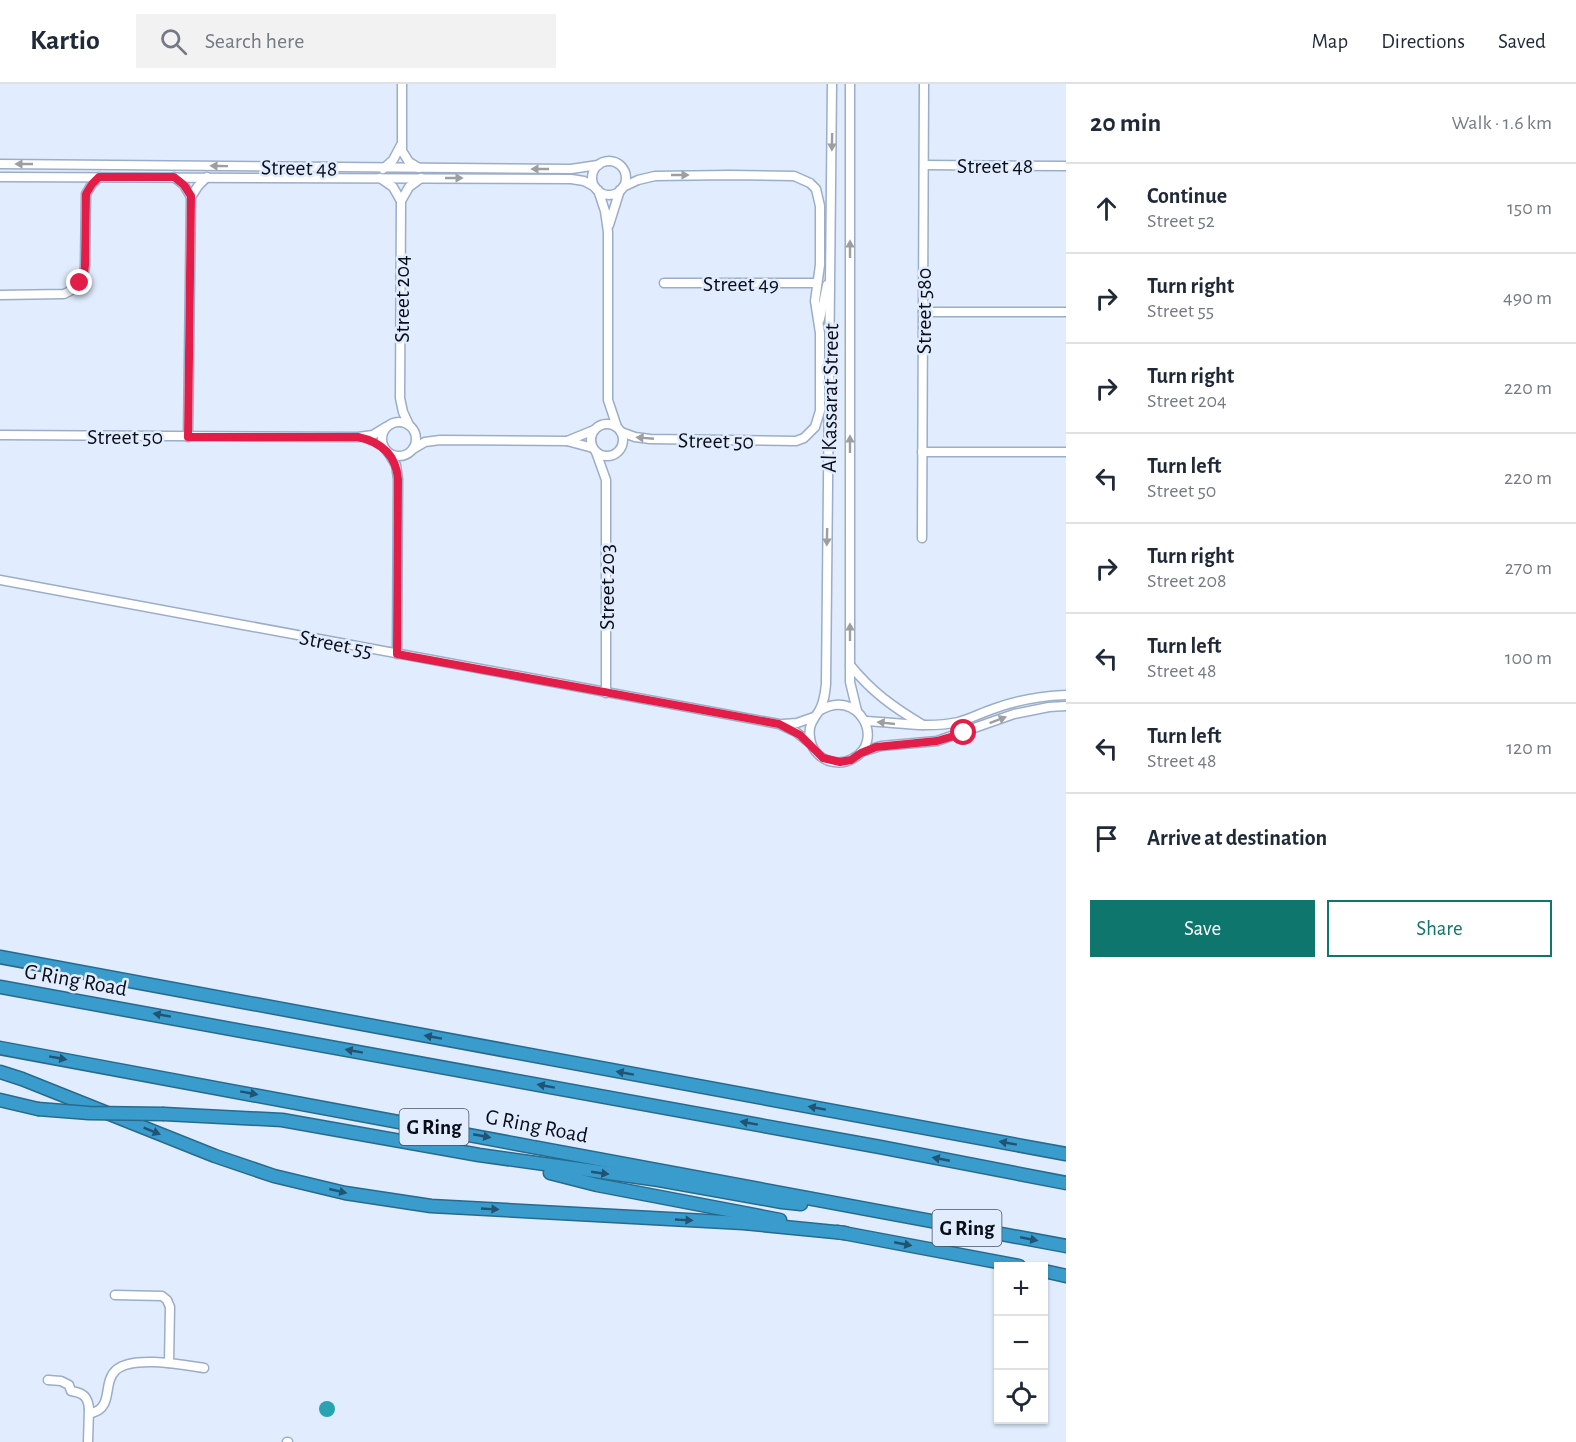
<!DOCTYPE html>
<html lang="en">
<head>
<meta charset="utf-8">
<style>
	body { margin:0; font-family:"Alegreya Sans",sans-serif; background:#f2f2f3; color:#1f2937 }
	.controls { position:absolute; right:18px; bottom:18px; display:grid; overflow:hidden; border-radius:0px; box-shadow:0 2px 4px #0004 }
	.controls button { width:54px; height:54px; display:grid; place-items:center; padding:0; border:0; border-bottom:2px solid #e0e1e3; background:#fff; color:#1f2937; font:30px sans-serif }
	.stop { position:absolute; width:18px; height:18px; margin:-14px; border:4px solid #e11d48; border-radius:50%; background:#fff }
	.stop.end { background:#e11d48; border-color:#fff; box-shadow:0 2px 6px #0008 }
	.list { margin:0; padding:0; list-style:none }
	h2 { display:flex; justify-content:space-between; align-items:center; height:78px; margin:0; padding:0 24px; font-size:26px }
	h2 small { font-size:20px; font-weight:400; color:#747a83 }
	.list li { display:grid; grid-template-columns:39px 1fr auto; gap:18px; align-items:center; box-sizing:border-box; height:90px; padding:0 24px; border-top:2px solid #e0e1e3 }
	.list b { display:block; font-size:22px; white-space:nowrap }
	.list p { margin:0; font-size:20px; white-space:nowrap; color:#747a83 }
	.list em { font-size:20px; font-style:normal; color:#747a83 }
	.actions { display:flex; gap:12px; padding:18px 24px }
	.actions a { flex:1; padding:14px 0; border:2px solid #0f766e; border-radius:0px; text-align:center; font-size:21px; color:#0f766e }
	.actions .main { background:#0f766e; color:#fff }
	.icon { flex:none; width:33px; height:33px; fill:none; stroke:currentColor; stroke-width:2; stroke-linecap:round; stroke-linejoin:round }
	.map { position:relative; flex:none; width:1066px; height:1358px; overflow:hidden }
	header { display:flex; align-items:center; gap:36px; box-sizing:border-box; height:84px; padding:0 30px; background:#fff; border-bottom:2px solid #e0e1e3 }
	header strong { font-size:28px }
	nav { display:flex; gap:33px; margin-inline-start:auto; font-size:21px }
	.search { width:420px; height:54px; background:#f2f2f3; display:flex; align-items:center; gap:15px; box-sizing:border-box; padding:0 21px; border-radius:0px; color:#747a83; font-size:22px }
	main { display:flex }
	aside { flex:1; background:#fff }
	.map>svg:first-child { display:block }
</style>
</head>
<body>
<header>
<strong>Kartio</strong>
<div class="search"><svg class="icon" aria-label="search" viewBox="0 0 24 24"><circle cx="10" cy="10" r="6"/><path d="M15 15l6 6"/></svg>Search here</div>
<nav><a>Map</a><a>Directions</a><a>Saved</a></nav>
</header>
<main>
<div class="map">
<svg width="1066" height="1358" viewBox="0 0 1066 1358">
	<rect width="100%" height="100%" fill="#e1ecfe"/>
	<circle fill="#29a2b1" cx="327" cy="1325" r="8"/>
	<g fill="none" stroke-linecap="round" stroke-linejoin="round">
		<defs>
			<g id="minor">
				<polyline points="402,0 402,67 409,78 419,84"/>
				<polyline points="850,0 850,598 857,627"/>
				<circle cx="609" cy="94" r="17"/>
				<polyline points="0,80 571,85 598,81"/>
				<polyline points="924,81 1066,82"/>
				<polyline points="383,85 393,76 401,61"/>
				<polyline points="0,93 571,95 584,97 595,103"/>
				<polyline points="174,93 184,101 191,113"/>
				<polyline points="380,94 393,103 401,117"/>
				<polyline points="598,106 605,127 608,148 608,316 617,343"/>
				<polyline points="609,141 620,106"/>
				<polyline points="664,199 817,199"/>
				<path d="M0 211 64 210C78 204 84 196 85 181L86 110 92 100 99 93"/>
				<polyline points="923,228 1066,228"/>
				<polyline points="820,235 827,201"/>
				<circle cx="399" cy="355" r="17"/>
				<circle cx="607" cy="356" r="16"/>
				<polyline points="409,341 403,328 400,314 401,117 409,103 421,94"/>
				<polyline points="621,348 635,353 650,355 796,357 804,354 815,343 820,327 820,249 815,217 820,181 820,122 816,105 810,99 794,92 730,91 655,92 638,96 623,103"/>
				<polyline points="0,351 358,353 373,351 386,343"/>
				<polyline points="188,353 191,113 198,102 207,93"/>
				<polyline points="567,357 594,346"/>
				<polyline points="413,365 425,358 440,356 567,357 593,364"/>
				<polyline points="388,368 396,381 398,395 397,570"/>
				<polyline points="596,368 606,396 606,609"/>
				<polyline points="922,368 1066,368"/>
				<polyline points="922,454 924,0"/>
				<polyline points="0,496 779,640 796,648 811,660"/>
				<path d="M850 581C872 608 893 623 923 641"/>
				<path d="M819 627C858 602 887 658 852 675 845 679 836 679 829 677 818 673 811 664 810 653 808 642 813 636 819 627 824 619 825 610 826 600L832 0"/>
				<path d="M865 637C896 638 926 645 958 638 970 635 981 629 993 625 1017 616 1040 612 1066 611"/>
				<polyline points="783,640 797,639 814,633"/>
				<polyline points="861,668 881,662 937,657 1014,630 1049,623 1066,622"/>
				<polyline points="115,1211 162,1212 167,1216 170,1223 169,1279"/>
				<path d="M48 1296 61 1297 69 1301 71 1307C84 1309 88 1313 89 1325L92 1329C114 1323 102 1299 116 1286 133 1271 184 1281 204 1284"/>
				<polyline points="88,1358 89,1325"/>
				<polyline points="287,1358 288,1358"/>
			</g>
			<g id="highway">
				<polyline points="0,873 1066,1070"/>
				<polyline points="0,903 880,1063 1066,1099"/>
				<polyline points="0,964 1066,1162"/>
				<polyline points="0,988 22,995 215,1072 274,1092 345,1109 431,1122 743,1139 845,1149"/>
				<polyline points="0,1016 38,1025"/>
				<polyline points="164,1030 282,1036 479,1071 659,1096 782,1118 801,1120"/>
				<polyline points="550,1089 597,1101 780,1136"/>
				<polyline points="838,1148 1019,1182"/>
				<polyline points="1044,1187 1066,1192"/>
			</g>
		</defs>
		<use href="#minor" stroke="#9cadc9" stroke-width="11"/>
		<use href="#highway" stroke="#286a8d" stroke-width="15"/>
		<use href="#minor" stroke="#fff" stroke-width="8"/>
		<use href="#highway" stroke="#3a9ccd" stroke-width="12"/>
		<defs>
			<polyline id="highway-bridge" points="38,1025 89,1029 164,1030"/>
		</defs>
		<use href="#highway-bridge" stroke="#286a8d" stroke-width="15" stroke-linecap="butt"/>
		<use href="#highway-bridge" stroke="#3a9ccd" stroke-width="12"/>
	</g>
	<defs><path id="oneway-solid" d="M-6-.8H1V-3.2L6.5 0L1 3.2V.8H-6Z" transform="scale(1.5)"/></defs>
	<g fill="#9c9ea2">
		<use href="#oneway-solid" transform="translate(832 58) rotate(91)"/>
		<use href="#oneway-solid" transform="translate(24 80) rotate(-180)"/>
		<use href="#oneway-solid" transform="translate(219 82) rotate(-179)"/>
		<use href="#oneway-solid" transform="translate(540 85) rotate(-180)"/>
		<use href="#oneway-solid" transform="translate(680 91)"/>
		<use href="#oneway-solid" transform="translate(454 94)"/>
		<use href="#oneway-solid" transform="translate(850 165) rotate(-90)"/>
		<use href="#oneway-solid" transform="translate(645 354) rotate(-175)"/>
		<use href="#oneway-solid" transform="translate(850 360) rotate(-90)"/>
		<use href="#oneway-solid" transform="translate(827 453) rotate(91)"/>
		<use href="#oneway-solid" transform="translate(850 548) rotate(-90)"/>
		<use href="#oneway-solid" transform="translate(998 636) rotate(-21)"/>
		<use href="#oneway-solid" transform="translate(886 639) rotate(-174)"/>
	</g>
	<g fill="#215472">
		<use href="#oneway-solid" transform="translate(162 931) rotate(-170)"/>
		<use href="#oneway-solid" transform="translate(433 953) rotate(-170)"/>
		<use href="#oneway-solid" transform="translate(354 967) rotate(-170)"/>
		<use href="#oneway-solid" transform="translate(58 974) rotate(10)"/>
		<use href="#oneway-solid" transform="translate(625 989) rotate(-170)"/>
		<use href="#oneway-solid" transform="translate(546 1002) rotate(-170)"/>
		<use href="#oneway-solid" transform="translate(249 1009) rotate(10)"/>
		<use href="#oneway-solid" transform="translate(817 1024) rotate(-170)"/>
		<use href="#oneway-solid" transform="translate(749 1039) rotate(-170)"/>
		<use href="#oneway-solid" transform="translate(152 1047) rotate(22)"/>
		<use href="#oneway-solid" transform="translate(482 1052) rotate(11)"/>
		<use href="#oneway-solid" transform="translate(1008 1059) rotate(-170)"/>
		<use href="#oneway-solid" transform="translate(941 1075) rotate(-169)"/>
		<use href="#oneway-solid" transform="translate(600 1089) rotate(8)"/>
		<use href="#oneway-solid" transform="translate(338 1107) rotate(13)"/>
		<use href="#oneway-solid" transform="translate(490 1125) rotate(3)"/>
		<use href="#oneway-solid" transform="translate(684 1136) rotate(3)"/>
		<use href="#oneway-solid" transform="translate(1029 1155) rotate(11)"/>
		<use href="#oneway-solid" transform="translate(903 1160) rotate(11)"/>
	</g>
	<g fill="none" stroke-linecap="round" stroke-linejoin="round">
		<path stroke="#e11d48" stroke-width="8" d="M80 199 84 191 85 181 86 110 92 100 99 93H174L184 101 191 112 188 353H358C381 358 396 371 398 395L397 570 779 640 800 651 823 674 840 678 851 676 861 669 876 663 937 657 964 649"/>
	</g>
	<g text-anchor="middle" stroke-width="5" stroke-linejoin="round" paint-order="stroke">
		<g fill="#e1ecfe" stroke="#49505c" stroke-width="1.5">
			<rect x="399.5" y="1025" width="69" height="36" rx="4.5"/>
			<rect x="932.5" y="1126" width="69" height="36" rx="4.5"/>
		</g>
		<g font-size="21" font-weight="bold" fill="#080d17">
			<text x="434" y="1050">G Ring</text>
			<text x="967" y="1151">G Ring</text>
		</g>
		<g font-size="22" fill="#080d17" stroke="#e1ecfe">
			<text x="995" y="89">Street 48</text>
			<text transform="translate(299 83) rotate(1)" y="8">Street 48</text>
			<text x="741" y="207">Street 49</text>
			<text transform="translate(401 215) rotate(-90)" y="8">Street 204</text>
			<text transform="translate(923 227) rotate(-90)" y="8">Street 580</text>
			<text transform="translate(829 314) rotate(-89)" y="8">Al Kassarat Street</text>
			<text x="125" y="360">Street 50</text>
			<text transform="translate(716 356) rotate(1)" y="8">Street 50</text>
			<text transform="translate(606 503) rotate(-90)" y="8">Street 203</text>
			<text transform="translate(336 559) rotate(11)" y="8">Street 55</text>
			<text transform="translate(76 895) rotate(10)" y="8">G Ring Road</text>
			<text transform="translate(537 1041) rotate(11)" y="8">G Ring Road</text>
		</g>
	</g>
</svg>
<div class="controls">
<button>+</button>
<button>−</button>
<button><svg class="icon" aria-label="locate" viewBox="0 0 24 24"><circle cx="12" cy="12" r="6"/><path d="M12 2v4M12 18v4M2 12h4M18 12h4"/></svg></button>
</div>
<div class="stop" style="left:964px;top:649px"></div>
<div class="stop end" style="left:80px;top:199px"></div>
</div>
<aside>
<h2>20 min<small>Walk · 1.6 km</small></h2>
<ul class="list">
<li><svg class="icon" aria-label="ahead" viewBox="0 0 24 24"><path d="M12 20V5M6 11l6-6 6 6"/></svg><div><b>Continue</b><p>Street 52</p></div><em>150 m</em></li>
<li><svg class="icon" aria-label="right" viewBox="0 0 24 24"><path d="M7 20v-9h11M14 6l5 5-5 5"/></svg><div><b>Turn right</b><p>Street 55</p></div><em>490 m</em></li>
<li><svg class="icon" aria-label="right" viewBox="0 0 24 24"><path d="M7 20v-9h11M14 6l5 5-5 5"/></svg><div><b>Turn right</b><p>Street 204</p></div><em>220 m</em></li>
<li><svg class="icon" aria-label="left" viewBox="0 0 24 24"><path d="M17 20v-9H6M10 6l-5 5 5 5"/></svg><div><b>Turn left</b><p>Street 50</p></div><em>220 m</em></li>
<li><svg class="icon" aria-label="right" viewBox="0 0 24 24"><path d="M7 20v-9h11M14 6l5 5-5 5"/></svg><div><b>Turn right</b><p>Street 208</p></div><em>270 m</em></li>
<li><svg class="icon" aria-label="left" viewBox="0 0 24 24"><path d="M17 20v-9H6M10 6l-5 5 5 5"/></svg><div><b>Turn left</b><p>Street 48</p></div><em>100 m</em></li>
<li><svg class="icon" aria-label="left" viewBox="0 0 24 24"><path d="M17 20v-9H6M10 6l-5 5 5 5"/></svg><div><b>Turn left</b><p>Street 48</p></div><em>120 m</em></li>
<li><svg class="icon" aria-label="arrive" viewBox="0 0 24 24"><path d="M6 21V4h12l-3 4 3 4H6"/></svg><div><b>Arrive at destination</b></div></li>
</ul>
<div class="actions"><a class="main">Save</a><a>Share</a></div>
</aside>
</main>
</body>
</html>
